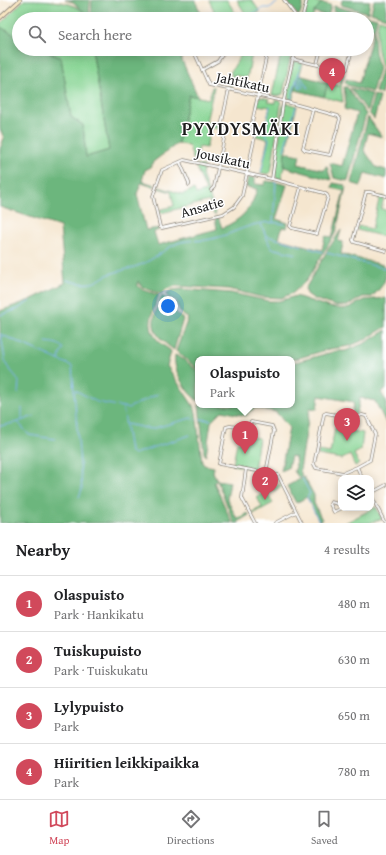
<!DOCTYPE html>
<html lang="en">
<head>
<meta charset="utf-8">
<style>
	body { margin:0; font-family:"Gentium Book Plus",serif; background:#f6f6f6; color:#202124 }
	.controls { position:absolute; right:12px; bottom:12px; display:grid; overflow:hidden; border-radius:8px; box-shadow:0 2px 10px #0003 }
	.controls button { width:36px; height:36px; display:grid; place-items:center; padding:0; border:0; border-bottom:1px solid #e0e0e0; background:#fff; color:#202124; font:20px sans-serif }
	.you { position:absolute; left:168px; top:306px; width:14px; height:14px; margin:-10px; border:3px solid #fff; border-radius:50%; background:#1a73e8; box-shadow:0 0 0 6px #1a73e833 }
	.badge { display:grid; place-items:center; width:26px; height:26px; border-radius:50%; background:#d1495b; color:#fff; font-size:13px; font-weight:700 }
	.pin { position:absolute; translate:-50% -33px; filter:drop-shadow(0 1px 2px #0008) }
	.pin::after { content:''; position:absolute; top:21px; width:14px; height:12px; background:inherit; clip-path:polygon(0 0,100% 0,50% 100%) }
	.popup { position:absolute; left:195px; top:356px; width:100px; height:52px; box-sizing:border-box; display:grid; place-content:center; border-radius:8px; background:#fff; filter:drop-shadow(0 1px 3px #0005); font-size:13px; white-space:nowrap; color:#757577 }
	.popup b { font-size:15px; color:#202124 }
	.popup::after { content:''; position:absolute; left:50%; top:100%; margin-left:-8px; border:8px solid transparent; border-top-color:#fff }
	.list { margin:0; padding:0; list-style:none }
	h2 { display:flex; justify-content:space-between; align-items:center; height:52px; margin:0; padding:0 16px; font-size:17px }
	h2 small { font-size:13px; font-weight:400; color:#757577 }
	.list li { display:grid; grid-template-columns:26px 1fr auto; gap:12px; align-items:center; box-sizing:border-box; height:56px; padding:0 16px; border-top:1px solid #e0e0e0 }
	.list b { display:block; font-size:15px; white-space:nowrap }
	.list p { margin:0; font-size:13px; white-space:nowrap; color:#757577 }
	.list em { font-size:13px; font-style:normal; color:#757577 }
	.icon { flex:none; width:22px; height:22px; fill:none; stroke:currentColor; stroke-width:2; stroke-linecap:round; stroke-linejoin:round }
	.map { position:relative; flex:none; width:386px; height:523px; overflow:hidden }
	.search { position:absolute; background:#fff; box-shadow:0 2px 10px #0003; left:12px; right:12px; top:12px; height:44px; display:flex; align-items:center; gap:10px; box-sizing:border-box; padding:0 14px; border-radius:22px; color:#757577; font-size:15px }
	.sheet { height:276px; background:#fff }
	nav { display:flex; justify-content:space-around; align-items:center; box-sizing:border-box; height:56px; border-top:1px solid #e0e0e0; background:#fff; font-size:11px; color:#757577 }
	nav a { display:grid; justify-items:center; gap:2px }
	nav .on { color:#d1495b }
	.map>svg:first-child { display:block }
</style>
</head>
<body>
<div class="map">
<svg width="386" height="523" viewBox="0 0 386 523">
	<rect width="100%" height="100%" fill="#fff"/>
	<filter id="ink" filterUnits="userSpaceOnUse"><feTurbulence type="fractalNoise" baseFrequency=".025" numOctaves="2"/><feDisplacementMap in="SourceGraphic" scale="8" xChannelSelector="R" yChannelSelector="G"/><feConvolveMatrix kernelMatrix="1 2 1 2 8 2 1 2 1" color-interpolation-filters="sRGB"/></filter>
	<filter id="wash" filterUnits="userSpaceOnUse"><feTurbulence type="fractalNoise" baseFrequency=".012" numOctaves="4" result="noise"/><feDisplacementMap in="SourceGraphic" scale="16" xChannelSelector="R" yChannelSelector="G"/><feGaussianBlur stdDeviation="0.9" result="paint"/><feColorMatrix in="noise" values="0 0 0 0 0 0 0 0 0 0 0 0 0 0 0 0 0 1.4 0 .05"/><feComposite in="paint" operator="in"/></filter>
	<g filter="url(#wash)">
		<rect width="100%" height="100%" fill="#f5e6cf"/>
		<g fill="#86d493" stroke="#517858">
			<path d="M24 0C43 0 83 0 87 19H19V37L0 27V24Z"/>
			<polygon points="209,0 227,0 239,19 218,19"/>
			<polygon points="237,0 252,0 260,12 248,18"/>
			<polygon points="308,0 321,3 314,12 312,19 303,19"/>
			<path d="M379 19 386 21V76C378 58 374 38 379 19Z"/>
			<polygon points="43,49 92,49 109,150 86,157 83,125 71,117 61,58"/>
			<polygon points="250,49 253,49 247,78 234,75 231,86 229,86 232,74 230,73 241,55 249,56"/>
			<polygon points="282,49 292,49 283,94 278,96 272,95"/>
			<polygon points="295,61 303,63 292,101 289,100 289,97 286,95 293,63"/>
			<polygon points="343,73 344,74 341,87 343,102 324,97 328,83 339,86"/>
			<polygon points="212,87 214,87 206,122 220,125 219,129 211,127 206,148 199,147 196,160 193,159 189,146 178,143 189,95 209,99"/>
			<polygon points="261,97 269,99 268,102 275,103 276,100 280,101 281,104 271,172 268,174 261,173 268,139 256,136 257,132 264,133 270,107 257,105 258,99"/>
			<polygon points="286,103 297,106 285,152 284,167 281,179 276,178 275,174 283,107"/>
			<polygon points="195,165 204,166 202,175 216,214 214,215 209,201 161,213 159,210 174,206 171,192 158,188 159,187 183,194 194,189 196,194 206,191"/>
			<polygon points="380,196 384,197 381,209 386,210 386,237 357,230 358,226 372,229"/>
			<polygon points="352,419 354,420 352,431 363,433 361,450 354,454 359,464 355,466 350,455 342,459 318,455 318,451 330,453 335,428 350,431"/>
			<polygon points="247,431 251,431 250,437 259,438 254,469 233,465 237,442 245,443"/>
			<polygon points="280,484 281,487 268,494 273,503 253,514 251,513 262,507 257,497"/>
			<polygon points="376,507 382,519 368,523 345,523"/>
		</g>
		<g fill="#6cb67d" stroke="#44694c">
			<polygon points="65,0 90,0 89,19 87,19 86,14 73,2"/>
			<polygon points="92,0 195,0 202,17 214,11 218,19 91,19"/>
			<polygon points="291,0 304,0 300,14 298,16 287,2"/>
			<polygon points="342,0 370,1 368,13 341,5"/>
			<polygon points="374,0 386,0 386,18 371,13"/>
			<polygon points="321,3 331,5 328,16 314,12"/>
			<polygon points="334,6 360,13 359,18 333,11"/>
			<polygon points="364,15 377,18 374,32 375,52 379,68 372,92 347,85 345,83 346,79 359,83 374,29 367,27 367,19 363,19"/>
			<path d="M0 27 19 37V49H43L61 58 71 117 83 125 86 157 109 150 92 49H209L200 55 197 49 181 58 198 97 189 95 178 143 153 162 151 167 145 170 142 181 155 185 154 187 141 183 137 194 146 230 159 228V230L154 232 158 245 217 229 215 218 218 217 222 228C241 220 252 209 257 189L246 187 248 177 255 178V184L264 185 266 181 275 182 287 185 276 219 288 223 287 228 282 227 279 239 322 250 325 236 332 237 344 191 332 188 333 183 345 185 346 187 336 232 307 280 293 293 281 298 261 297 228 289 176 286 167 289 161 294 142 287 138 281V286L143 290 159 295C149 321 144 333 170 350L171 352 167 366 192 404 196 412 202 462 204 465 214 467 213 472 217 480 230 482 227 499 237 519 248 513 249 515 239 521V523H234L217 480 214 482 232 523H0V311L30 300 65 283 60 227 0 207V149L4 138 0 129Z"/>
			<polygon points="382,67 386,76 381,94 375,92"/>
			<polygon points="299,75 328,83 324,97 295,90"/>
			<polygon points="344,87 347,87 366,114 348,180 347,181 334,178 330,163 342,166 357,113 344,109 346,104"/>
			<polygon points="350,88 372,94 367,111"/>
			<polygon points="374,95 380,97 374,119 369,113"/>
			<polygon points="368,117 382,137 368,133 364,150 376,167 386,170 386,179 365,173 361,186 351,183"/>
			<polygon points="285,152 300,155 298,164 324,170 326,166 327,166 331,180 284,167"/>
			<path d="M341 230 338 241 343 242 341 254 383 265V266L386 267C386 284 383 285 372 297H363L347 306H335L314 299 307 294 305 289 327 251Z"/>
			<path d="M181 289 231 293 269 301H279L296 296 329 307 344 309 350 307 364 300 386 298V327L364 340 350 346 330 349 292 360 198 359V369L176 351 188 318C180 314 178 310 177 301L168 297 165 294 172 290Z"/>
			<path d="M162 296 176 303C175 311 176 314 183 319L174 350C149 332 150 323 162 296Z"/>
			<polygon points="386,330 386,389 381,392 386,401 386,423 375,401 360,398 357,413 352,416 354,402 319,396 317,409 310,408 300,470 302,476 299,478 294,471 296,467 295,457 291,456 288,468 281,471 289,428 276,412 255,408 249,412 246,416 222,411 211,422 206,456 204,453 199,405 292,405 292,363 336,351 345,351 365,343"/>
			<path d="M175 355 183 359 198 371V402C195 397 190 395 187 390 180 380 173 367 175 355Z"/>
			<polygon points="304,477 314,495 314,503 322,520 319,521 307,497 296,503 287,486"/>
		</g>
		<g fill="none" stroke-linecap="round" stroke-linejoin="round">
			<g stroke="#7db3ec" stroke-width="1">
				<polyline points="243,19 263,8 269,8 277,3"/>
				<polyline points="299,74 308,88"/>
				<polyline points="298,77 304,86"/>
				<polyline points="297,80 303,88"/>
				<polyline points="296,81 301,89"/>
				<polyline points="291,99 301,65"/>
				<polyline points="284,150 296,106"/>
				<polyline points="261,172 269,139 265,133 270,106"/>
				<polyline points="273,222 276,182"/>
				<polyline points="261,224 271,248 296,254"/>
				<polyline points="267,236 323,252"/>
				<polyline points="327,253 386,269"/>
				<path d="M67 280C75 283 83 284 91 283 98 282 103 276 110 274 124 269 137 268 150 260 159 255 168 247 178 243 188 239 201 242 211 239 237 234 255 217 284 224"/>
				<polyline points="0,315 18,309 30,301"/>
				<polyline points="0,334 72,366 82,489 79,497"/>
				<polyline points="1,335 5,360 7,366 17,378 19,382 18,393"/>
				<path d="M46 342C52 343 61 343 63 349L60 355 59 360"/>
				<polyline points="75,390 97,402 128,408 158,394"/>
				<polyline points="123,407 130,451 134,454 190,435"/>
				<polyline points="200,419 211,420"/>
				<polyline points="22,420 22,408"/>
				<polyline points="18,422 29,435 55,439"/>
				<polyline points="126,424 151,429 191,418 197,419"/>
				<polyline points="0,426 18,422 34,416"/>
				<polyline points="302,478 310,493 307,498 320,523"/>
			</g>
		</g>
	</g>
	<g filter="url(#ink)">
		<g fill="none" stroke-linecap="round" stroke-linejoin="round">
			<defs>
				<g id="street">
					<polyline points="284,0 298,19"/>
					<polyline points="302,19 307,0"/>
					<polyline points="268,49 250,132 255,136 242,196 234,207 223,214 162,228 160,227 153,196 162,170 184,160 272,179 324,193 327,195 328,197 317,234 292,228 290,226 301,187"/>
					<polyline points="196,53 196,56 209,85 283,101 338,116 340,119 330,155 305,150 303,148 313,109"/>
					<polyline points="292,59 344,71 347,69 352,49"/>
					<polyline points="317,64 321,49"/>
					<polyline points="202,70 218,61 226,49"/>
					<polyline points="180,162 189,183 189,185"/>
					<polyline points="272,179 283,104 295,49"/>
					<polyline points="211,190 214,187 226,129 221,127 229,89"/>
					<polyline points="386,196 370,192 366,192 353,240 354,242 386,251"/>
					<polyline points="357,467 370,460 375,434 366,416 362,415 355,418 326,413 324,414 314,464 316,468 343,473 357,467 362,478"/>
					<polyline points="246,469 242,498 255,523"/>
					<polyline points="266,473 274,431 272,426 251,422 247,428 230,426 226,427 219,464 278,475 302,523"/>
					<polyline points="371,493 386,485"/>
					<polyline points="371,495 385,523"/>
					<polyline points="341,505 331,502 330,504 334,512 342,508"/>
					<polyline points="275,523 296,512"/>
				</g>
				<polyline id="secondary" points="0,18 20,0"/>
			</defs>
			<use href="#street" stroke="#888176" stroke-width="3.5"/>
			<use href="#secondary" stroke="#888176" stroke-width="4.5"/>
			<use href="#street" stroke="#fff" stroke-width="2"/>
			<use href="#secondary" stroke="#fae7c3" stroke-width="3"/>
		</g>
	</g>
	<g text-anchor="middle" stroke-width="3" stroke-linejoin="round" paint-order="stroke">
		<g font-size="14" fill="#1c1c1c" stroke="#fff">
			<text transform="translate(243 82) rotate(12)" y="5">Jahtikatu</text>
			<text transform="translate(223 158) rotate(12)" y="5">Jousikatu</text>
			<text transform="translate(202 207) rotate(-16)" y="5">Ansatie</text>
		</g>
		<g font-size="18" font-weight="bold" letter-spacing="1" fill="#1c1c1c" stroke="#fff">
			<text x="241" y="135">PYYDYSMÄKI</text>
		</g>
	</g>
</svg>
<div class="controls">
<button><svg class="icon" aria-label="layers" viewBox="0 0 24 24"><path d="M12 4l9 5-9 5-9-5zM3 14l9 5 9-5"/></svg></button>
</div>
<div class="you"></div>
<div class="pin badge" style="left:245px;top:454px">1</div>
<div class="popup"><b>Olaspuisto</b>Park</div>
<div class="pin badge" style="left:265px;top:500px">2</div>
<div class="pin badge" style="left:347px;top:441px">3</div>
<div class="pin badge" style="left:332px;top:91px">4</div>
<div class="search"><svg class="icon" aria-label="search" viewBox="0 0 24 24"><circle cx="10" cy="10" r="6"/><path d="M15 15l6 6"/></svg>Search here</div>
</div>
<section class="sheet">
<h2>Nearby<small>4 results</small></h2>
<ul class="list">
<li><span class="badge">1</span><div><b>Olaspuisto</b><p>Park · Hankikatu</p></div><em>480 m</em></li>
<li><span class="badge">2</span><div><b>Tuiskupuisto</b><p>Park · Tuiskukatu</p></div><em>630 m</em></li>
<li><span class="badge">3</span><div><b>Lylypuisto</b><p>Park</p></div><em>650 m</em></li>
<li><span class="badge">4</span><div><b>Hiiritien leikkipaikka</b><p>Park</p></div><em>780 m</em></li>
</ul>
</section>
<nav>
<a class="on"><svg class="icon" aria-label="map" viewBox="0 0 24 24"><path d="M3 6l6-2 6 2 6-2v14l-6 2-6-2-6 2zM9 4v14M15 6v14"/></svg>Map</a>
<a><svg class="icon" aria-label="directions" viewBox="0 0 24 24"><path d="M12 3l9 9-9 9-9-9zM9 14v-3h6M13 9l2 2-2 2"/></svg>Directions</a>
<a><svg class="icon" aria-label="saved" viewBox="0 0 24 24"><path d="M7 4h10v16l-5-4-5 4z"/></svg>Saved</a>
</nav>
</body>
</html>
